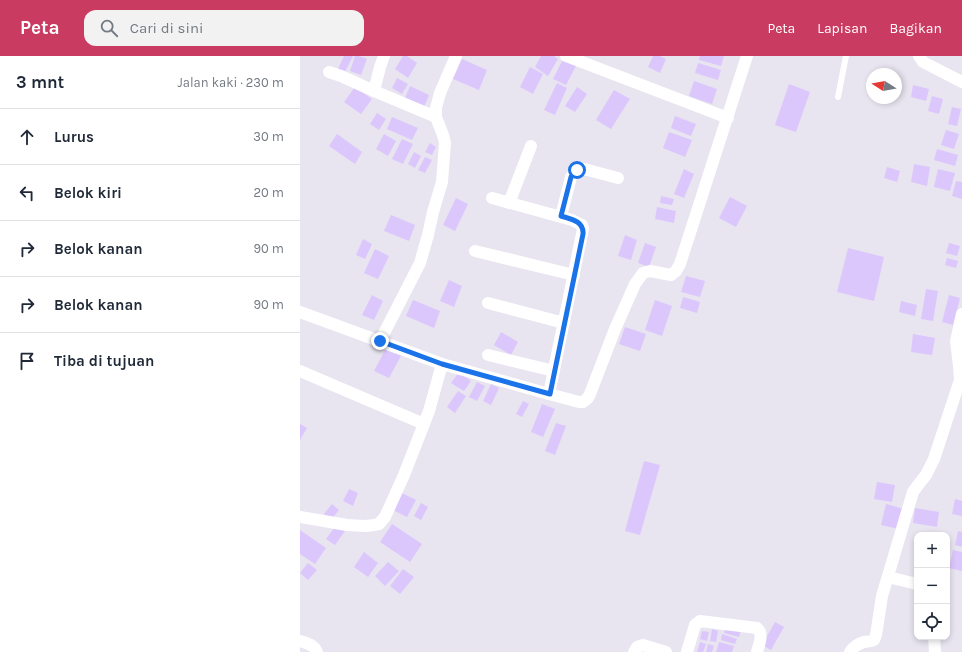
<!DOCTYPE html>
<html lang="id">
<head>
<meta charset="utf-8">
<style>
	body { margin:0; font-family:Karla,sans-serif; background:#f2f2f3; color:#1f2937 }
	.controls { position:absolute; right:12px; bottom:12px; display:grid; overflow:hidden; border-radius:8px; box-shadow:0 2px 6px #0003 }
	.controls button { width:36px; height:36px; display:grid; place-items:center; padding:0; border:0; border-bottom:1px solid #e0e1e3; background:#fff; color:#1f2937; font:20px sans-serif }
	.compass { position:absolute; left:566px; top:12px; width:36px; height:36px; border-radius:50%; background:#fff; box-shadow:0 2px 6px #0003; rotate:281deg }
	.stop { position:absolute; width:12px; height:12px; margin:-9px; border:3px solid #1a73e8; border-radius:50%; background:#fff }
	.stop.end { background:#1a73e8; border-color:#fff; box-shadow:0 1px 4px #0008 }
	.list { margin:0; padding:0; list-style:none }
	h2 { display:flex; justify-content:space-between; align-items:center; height:52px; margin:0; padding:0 16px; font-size:17px }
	h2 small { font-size:13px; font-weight:400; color:#747a83 }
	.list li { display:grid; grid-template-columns:26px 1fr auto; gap:12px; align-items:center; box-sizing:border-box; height:56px; padding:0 16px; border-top:1px solid #e0e1e3 }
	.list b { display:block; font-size:15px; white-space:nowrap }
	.list em { font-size:13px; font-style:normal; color:#747a83 }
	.icon { flex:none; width:22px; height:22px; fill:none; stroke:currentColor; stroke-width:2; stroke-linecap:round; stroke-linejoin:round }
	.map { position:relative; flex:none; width:662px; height:596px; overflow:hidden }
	header { display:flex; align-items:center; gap:24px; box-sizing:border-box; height:56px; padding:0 20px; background:#ca3b61; color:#fff }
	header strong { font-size:19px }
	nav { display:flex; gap:22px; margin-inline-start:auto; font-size:14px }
	.search { width:280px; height:36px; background:#f2f2f3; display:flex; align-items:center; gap:10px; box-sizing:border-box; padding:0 14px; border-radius:12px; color:#747a83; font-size:15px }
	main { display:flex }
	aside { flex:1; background:#fff }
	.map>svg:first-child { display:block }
</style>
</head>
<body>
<header>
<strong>Peta</strong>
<div class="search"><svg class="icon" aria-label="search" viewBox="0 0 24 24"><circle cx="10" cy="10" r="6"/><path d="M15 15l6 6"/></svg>Cari di sini</div>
<nav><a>Peta</a><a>Lapisan</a><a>Bagikan</a></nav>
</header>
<main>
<aside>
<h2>3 mnt<small>Jalan kaki · 230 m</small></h2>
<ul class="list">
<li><svg class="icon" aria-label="ahead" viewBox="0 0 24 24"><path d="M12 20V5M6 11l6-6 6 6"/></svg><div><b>Lurus</b></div><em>30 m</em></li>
<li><svg class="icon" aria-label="left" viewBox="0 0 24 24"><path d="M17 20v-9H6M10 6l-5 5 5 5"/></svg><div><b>Belok kiri</b></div><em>20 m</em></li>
<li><svg class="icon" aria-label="right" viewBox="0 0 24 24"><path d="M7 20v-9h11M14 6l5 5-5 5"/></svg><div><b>Belok kanan</b></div><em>90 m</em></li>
<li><svg class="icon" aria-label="right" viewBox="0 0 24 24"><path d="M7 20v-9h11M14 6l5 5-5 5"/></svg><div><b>Belok kanan</b></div><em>90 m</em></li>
<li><svg class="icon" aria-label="arrive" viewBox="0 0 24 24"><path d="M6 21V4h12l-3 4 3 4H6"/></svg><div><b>Tiba di tujuan</b></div></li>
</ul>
</aside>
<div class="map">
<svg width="662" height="596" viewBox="0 0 662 596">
	<rect width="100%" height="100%" fill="#e8e4f0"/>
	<g fill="#dcc7fc">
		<polygon points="44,0 53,0 45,16 38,13"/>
		<polygon points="55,0 59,0 67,3 61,19 50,15"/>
		<polygon points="103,0 107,0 117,7 108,22 95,13"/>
		<polygon points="241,0 254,0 258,3 248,20 235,11"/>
		<polygon points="353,0 360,0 366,3 360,17 348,11"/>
		<polygon points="400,0 424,0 421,10 399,4"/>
		<polygon points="264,1 277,8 266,29 253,23"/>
		<polygon points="162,3 187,14 179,34 153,23"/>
		<polygon points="398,7 421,14 418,24 395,17"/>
		<polygon points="230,11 243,18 233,38 220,31"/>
		<polygon points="97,22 108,28 102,38 92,32"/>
		<polygon points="394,25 417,33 412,48 389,40"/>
		<polygon points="257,27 267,32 255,59 244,54"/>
		<polygon points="489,28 510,36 496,76 475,69"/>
		<polygon points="613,29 629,33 626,45 611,41"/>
		<polygon points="110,30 129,39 124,51 105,42"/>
		<polygon points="55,31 72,43 61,58 44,46"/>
		<polygon points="277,31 287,38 275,56 265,50"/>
		<polygon points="314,34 330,43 311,73 296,64"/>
		<polygon points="632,40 643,43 639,58 628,55"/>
		<polygon points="652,51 661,53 657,70 648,68"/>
		<polygon points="77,57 86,63 79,74 70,68"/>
		<polygon points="375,60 396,68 391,80 371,72"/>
		<polygon points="92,61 118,72 112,84 87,73"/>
		<polygon points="646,74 659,78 654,93 641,89"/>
		<polygon points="369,76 392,84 385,101 363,92"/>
		<polygon points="37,78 62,96 55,108 29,90"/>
		<polygon points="84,78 96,85 88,100 76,93"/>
		<polygon points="102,83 113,88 103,108 92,103"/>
		<polygon points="130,87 136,91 132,99 125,96"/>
		<polygon points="637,93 658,99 655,110 634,104"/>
		<polygon points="114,96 121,100 115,112 108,108"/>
		<polygon points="125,101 132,104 125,117 118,114"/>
		<polygon points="614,108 630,111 627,130 611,126"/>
		<polygon points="587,111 600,115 597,126 584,122"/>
		<polygon points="384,113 394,118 384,142 374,138"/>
		<polygon points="638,113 655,117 650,135 634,131"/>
		<polygon points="656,125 662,126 662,143 652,140"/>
		<polygon points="361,140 374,143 372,149 360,147"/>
		<polygon points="430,141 447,150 436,171 419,162"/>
		<polygon points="156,142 168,148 155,175 143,169"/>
		<polygon points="357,151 376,155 374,167 355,163"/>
		<polygon points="91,159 115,169 109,185 84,175"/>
		<polygon points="325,179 337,184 331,204 318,200"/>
		<polygon points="63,183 72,188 65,203 56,199"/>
		<polygon points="345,187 356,191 349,211 338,207"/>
		<polygon points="649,187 660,190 657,200 646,197"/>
		<polygon points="548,192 584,201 574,245 537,236"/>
		<polygon points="75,193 89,200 78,223 64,217"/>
		<polygon points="647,202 658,205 656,212 645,209"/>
		<polygon points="386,220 405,225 400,241 381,236"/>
		<polygon points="149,224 162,230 154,251 140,245"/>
		<polygon points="626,233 638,235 633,265 621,263"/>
		<polygon points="72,239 83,245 74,264 62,259"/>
		<polygon points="649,239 660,242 653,269 642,266"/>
		<polygon points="383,241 400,246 397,257 380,252"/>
		<polygon points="113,244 140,255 134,272 106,260"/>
		<polygon points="355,244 372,250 362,280 345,274"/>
		<polygon points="601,245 617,249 615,260 599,256"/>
		<polygon points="325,271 346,278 340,295 319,288"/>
		<polygon points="201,276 218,286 211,299 194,289"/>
		<polygon points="613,278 635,282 632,299 611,296"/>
		<polygon points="87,290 102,298 89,322 74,315"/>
		<polygon points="159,316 171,325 164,335 151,327"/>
		<polygon points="177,326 185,330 177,345 169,341"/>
		<polygon points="191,328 199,332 191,349 183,345"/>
		<polygon points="158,335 166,340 155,357 147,351"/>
		<polygon points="223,345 229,348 222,361 216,358"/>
		<polygon points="242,348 255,353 243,381 231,376"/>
		<polygon points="256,367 266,370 255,399 245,395"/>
		<polygon points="0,368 7,372 0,384"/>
		<polygon points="344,405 360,409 340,479 325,475"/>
		<polygon points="577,426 595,429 592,446 574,443"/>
		<polygon points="49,433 58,437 53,450 43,445"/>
		<polygon points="100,436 116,444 107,461 91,453"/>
		<polygon points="655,443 662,445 662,460 652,458"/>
		<polygon points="121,447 128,451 121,464 114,460"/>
		<polygon points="32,448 39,454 31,464 24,458"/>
		<polygon points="586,448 604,453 599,473 581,469"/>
		<polygon points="615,452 639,456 637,471 613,467"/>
		<polygon points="92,468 122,488 110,506 80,486"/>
		<polygon points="36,469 45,475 35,489 26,483"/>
		<polygon points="0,474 26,492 15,508 0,498"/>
		<polygon points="658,475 662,476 662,491 655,489"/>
		<polygon points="653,494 662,496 662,515 649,512"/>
		<polygon points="64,496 78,507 68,521 54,511"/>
		<polygon points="88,506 99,515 85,530 75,520"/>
		<polygon points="8,507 17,514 8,524 0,517"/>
		<polygon points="103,513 114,521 100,538 90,530"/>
		<polygon points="475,566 484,571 471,594 462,589"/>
		<polygon points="426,569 441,573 439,581 424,577"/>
		<polygon points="412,573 418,575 416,586 410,585"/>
		<polygon points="402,575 409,576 407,585 400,583"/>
		<polygon points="422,578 437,583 435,588 421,584"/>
		<polygon points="400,586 406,588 403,596 397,596"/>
		<polygon points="419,586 434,590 432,596 416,596"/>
		<polygon points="408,588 414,590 412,596 406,596"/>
	</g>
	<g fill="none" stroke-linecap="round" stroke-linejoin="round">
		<polyline stroke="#fff" stroke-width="6" points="538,41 546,0"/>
		<g stroke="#fff" stroke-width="12">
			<polyline points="266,0 428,62"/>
			<polyline points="619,0 623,6 662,26"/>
			<polyline points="29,16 41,20 74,35 136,61"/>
			<polyline points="74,35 80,11 84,0"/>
			<polyline points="192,142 272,164 282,169 283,173 249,338"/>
			<polyline points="209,147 231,90"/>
			<polyline points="261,160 271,121 277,114 284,113 318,122"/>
			<polyline points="175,195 274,219"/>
			<polyline points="188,247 264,267"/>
			<polyline points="0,256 142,308 249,338 279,346 283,346 288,342 290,338 315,273 335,228 343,217 350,215 371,219 376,215 380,208 447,0"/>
			<polyline points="80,285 120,207 128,179 133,156 142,126 145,87 143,79 136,61 136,52 140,37 156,0"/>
			<polyline points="188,299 254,315"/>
			<polyline points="0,315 124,368"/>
			<polyline points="0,461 47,469 66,470 74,469 79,468 85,461 104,419 129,355 142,308"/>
			<polyline points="588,521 617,528"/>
			<polyline points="634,581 635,596"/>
			<path d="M0 585C7 587 14 589 17 596"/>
			<polyline points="334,596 337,591 343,589 366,596"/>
			<path d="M387 596 395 569 400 565 457 572C464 578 459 588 457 596"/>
			<path d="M550 596C552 592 559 587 564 586 567 585 570 586 574 584L576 579 582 540 613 436 618 429 626 419 634 403 660 324 659 310 656 285 662 258"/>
		</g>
	</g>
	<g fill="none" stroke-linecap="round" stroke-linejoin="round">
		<path stroke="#1a73e8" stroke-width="5" d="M80 285 142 308 250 338 283 178C284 165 271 163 261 160L271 121 277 114"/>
	</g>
</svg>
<div class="controls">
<button>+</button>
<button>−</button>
<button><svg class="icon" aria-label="locate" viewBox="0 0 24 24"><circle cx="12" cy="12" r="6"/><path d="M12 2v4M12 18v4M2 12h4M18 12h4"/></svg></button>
</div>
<svg class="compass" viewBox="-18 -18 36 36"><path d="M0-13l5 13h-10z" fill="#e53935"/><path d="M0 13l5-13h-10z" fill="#747a83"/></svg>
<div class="stop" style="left:277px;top:114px"></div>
<div class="stop end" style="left:80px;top:285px"></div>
</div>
</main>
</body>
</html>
